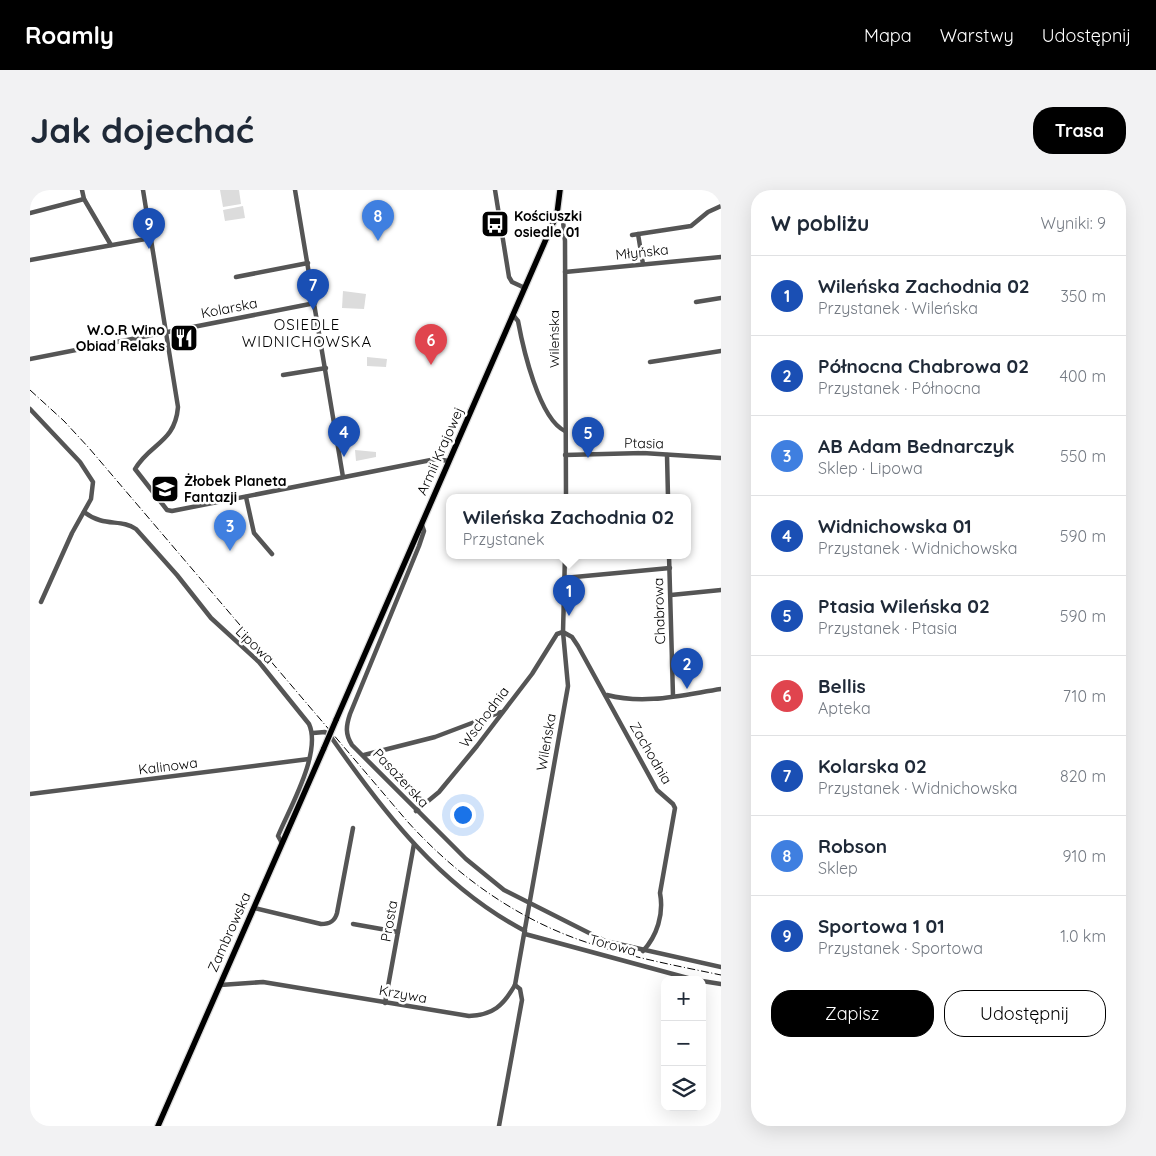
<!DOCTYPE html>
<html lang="pl">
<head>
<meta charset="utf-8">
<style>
	body { margin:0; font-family:Quicksand,sans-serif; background:#f2f2f3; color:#1f2937 }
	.controls { position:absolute; right:15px; bottom:15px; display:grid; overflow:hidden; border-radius:10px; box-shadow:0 5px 20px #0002 }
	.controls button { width:45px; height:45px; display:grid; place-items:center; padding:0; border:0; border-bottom:1px solid #e0e1e3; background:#fff; color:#1f2937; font:25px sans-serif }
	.you { position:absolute; left:432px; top:624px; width:18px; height:18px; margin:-12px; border:4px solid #fff; border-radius:50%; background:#1a73e8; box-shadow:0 0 0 8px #1a73e833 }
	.badge { display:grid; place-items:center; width:32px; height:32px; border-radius:50%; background:#000; color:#fff; font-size:16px; font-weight:700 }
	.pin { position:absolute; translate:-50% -41px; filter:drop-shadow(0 1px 2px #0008) }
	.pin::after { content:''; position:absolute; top:26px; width:18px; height:15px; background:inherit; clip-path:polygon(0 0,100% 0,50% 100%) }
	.popup { position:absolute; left:416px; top:304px; width:245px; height:65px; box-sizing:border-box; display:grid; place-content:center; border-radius:10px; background:#fff; filter:drop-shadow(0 1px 4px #0005); font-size:16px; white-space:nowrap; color:#747a83 }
	.popup b { font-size:19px; color:#1f2937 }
	.popup::after { content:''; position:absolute; left:50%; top:100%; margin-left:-10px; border:10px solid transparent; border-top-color:#fff }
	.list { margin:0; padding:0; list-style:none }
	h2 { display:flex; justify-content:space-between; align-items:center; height:65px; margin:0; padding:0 20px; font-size:21px }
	h2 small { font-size:16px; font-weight:400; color:#747a83 }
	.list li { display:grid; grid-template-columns:32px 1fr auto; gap:15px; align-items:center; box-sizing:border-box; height:80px; padding:0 20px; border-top:1px solid #e0e1e3 }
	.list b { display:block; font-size:19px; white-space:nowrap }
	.list p { margin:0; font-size:16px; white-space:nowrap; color:#747a83 }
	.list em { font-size:16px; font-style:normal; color:#747a83 }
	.actions { display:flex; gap:10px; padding:15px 20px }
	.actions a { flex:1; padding:11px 0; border:1px solid #000; border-radius:20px; text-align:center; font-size:18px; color:#000 }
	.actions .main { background:#000; color:#fff }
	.icon { flex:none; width:28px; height:28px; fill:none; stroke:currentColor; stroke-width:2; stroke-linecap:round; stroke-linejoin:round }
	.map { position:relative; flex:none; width:691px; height:936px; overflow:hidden; border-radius:20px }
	header { display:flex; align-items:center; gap:30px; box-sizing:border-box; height:70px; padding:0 25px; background:#000; color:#fff }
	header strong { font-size:24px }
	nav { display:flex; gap:28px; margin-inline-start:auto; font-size:18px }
	.intro { display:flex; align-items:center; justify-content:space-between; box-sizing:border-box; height:120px; padding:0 30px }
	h1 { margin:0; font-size:35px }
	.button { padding:12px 22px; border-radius:20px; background:#000; color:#fff; font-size:18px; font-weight:700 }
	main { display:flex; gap:30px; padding:0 30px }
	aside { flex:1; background:#fff; border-radius:20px; box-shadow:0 5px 20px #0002 }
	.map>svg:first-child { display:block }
</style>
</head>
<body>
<header>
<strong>Roamly</strong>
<nav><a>Mapa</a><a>Warstwy</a><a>Udostępnij</a></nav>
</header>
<div class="intro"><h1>Jak dojechać</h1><a class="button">Trasa</a></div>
<main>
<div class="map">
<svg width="691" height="936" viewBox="0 0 691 936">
	<rect width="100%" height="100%" fill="#fff"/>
	<g fill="#dcdcdc">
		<polygon points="190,0 209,0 211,14 193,17"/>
		<polygon points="213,16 215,28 195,31 193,20"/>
		<polygon points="313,101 336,104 334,119 312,118"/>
		<polygon points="337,167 357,169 356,177 337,176"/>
		<polygon points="325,260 346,262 346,267 326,271"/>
	</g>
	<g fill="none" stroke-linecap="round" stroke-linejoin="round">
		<defs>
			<g id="major">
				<polyline points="306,530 527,24 530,0"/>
				<polyline points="128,936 294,558"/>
			</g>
		</defs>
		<use href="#major" stroke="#dbdbdb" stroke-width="8"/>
		<g stroke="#555" stroke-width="4.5">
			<polyline points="52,0 54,9 81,55"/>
			<path d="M113 0 148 217C145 253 120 253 105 279L137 320 142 321 406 269 419 271"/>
			<polyline points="265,0 313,287"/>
			<polyline points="465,0 479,87 482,92 495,98"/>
			<polyline points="0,23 54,9"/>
			<polyline points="527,24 533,31 535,51 536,307"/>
			<polyline points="608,44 613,74"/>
			<polyline points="602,45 661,36 678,22 691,16"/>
			<polyline points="0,70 121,48"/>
			<polyline points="535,82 691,67"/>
			<polyline points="206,87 278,73"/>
			<polyline points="666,112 691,108"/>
			<path d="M483 125 488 131C493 158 509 229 535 241"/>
			<polyline points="0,169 285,113"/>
			<polyline points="620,172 691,161"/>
			<polyline points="253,185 296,178"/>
			<polyline points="0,219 50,272 63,292 61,309 42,343 11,412"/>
			<polyline points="535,265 613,263 691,268"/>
			<polyline points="637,265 638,307"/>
			<polyline points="216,307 224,343 242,364"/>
			<path d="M54 322C75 338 90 328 106 339L147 385 181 428 229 472 279 534C292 563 259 619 248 646L252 653"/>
			<path d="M392 335 394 341 389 356 320 524C316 536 315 544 322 555L436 669 474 700 575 751 691 777"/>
			<polyline points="639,365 643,506"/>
			<polyline points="534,388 640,378"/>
			<polyline points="641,405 691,400"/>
			<path d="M533 442 542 447 548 456 627 600 643 614 645 618 630 703C634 724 627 746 613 761"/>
			<path d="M577 505C615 515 652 505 691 499"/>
			<path d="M283 543 295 542 301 547C354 623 411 697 495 741"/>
			<polyline points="334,565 405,547 471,522"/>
			<polyline points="0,604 279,569"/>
			<polyline points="386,621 409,602 447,556 502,484 527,444 533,442"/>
			<path d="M224 718 291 734C300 734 305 731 307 723L323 638"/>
			<polyline points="323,734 368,742"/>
			<polyline points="495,744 665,790"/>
			<polyline points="672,791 691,794"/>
			<path d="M190 795 233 792 439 826C463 825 473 816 485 795L538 496 533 442 535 365"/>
			<polyline points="355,813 384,654"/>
			<polyline points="469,936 492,810 490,799 485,795"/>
		</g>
		<use href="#major" stroke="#000" stroke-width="5.5"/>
		<path stroke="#000" stroke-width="1" stroke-dasharray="8 2.5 1 2.5" stroke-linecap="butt" d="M0 200 34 231 59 258 377 631C424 683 481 725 547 749 594 766 643 775 691 785"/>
		<defs>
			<polyline id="major-bridge" points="294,558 306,530"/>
		</defs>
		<use href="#major-bridge" stroke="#dbdbdb" stroke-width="8" stroke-linecap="butt"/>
		<use href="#major-bridge" stroke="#000" stroke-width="5.5"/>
	</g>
	<defs>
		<symbol id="bus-square" viewBox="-11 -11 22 22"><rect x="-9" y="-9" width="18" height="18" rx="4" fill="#000" stroke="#fff"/><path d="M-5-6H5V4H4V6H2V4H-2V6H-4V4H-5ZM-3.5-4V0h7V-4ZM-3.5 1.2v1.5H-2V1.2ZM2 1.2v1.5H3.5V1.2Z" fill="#fff"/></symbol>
		<symbol id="restaurant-square" viewBox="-11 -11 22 22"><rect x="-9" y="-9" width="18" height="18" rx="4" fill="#000" stroke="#fff"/><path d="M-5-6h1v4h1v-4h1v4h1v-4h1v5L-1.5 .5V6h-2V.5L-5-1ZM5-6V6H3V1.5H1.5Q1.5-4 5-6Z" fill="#fff"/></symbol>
		<symbol id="school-square" viewBox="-11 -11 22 22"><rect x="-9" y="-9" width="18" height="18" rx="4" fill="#000" stroke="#fff"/><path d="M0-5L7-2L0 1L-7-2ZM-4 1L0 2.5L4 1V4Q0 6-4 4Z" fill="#fff"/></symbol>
	</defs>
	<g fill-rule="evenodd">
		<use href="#bus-square" x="449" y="18" width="32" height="32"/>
		<use href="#restaurant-square" x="138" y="132" width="32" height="32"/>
		<use href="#school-square" x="119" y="283" width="32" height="32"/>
	</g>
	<g text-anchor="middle" stroke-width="5" stroke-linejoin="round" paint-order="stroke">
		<g font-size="14" font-weight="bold" fill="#000" stroke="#fff" text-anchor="start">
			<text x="484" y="31">Kościuszki<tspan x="484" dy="16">osiedle 01</tspan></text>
			<text x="135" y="145" text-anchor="end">W.O.R Wino<tspan x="135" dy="16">Obiad Relaks</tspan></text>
			<text x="154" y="296">Żłobek Planeta<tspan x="154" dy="16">Fantazji</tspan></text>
		</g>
		<g font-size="14" fill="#000" stroke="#fff">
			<text transform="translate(612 62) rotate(-6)" y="5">Młyńska</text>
			<text transform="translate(199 118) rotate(-11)" y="5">Kolarska</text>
			<text transform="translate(524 149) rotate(-90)" y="5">Wileńska</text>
			<text transform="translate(614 253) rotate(1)" y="5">Ptasia</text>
			<text transform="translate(410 261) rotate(-66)" y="5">Armii Krajowej</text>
			<text transform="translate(629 421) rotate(-92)" y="5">Chabrowa</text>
			<text transform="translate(225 455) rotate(44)" y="5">Lipowa</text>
			<text transform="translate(454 527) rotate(-53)" y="5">Wschodnia</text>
			<text transform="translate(516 552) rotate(-80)" y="5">Wileńska</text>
			<text transform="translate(621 563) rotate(60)" y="5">Zachodnia</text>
			<text transform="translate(138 576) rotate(-7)" y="5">Kalinowa</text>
			<text transform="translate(371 588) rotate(47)" y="5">Pasażerska</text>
			<text transform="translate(359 731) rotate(-80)" y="5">Prosta</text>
			<text transform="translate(199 742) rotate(-66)" y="5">Zambrowska</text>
			<text transform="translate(583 755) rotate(15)" y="5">Torowa</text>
			<text transform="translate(373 804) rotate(10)" y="5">Krzywa</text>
		</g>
		<g font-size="15" letter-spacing="1" fill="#000" stroke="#fff">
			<text x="277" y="140">OSIEDLE<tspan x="277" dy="17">WIDNICHOWSKA</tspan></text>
		</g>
	</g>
</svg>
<div class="controls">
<button>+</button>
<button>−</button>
<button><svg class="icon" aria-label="layers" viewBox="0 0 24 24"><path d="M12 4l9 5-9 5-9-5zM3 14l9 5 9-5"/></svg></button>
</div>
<div class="you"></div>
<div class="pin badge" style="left:539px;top:426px;background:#1a4fb4">1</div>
<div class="popup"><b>Wileńska Zachodnia 02</b>Przystanek</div>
<div class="pin badge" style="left:657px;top:499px;background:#1a4fb4">2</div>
<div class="pin badge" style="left:200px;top:361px;background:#3f7fe0">3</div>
<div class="pin badge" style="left:314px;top:267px;background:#1a4fb4">4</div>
<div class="pin badge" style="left:558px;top:268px;background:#1a4fb4">5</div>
<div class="pin badge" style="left:401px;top:175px;background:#e0444e">6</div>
<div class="pin badge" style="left:283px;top:120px;background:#1a4fb4">7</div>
<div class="pin badge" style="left:348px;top:51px;background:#3f7fe0">8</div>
<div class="pin badge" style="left:119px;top:59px;background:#1a4fb4">9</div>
</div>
<aside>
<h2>W pobliżu<small>Wyniki: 9</small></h2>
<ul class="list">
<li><span class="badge" style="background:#1a4fb4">1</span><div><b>Wileńska Zachodnia 02</b><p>Przystanek · Wileńska</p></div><em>350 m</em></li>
<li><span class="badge" style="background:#1a4fb4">2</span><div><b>Północna Chabrowa 02</b><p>Przystanek · Północna</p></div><em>400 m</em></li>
<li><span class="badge" style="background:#3f7fe0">3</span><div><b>AB Adam Bednarczyk</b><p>Sklep · Lipowa</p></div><em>550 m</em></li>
<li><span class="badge" style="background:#1a4fb4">4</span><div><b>Widnichowska 01</b><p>Przystanek · Widnichowska</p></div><em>590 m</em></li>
<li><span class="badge" style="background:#1a4fb4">5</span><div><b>Ptasia Wileńska 02</b><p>Przystanek · Ptasia</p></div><em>590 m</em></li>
<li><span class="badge" style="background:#e0444e">6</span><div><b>Bellis</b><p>Apteka</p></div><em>710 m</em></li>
<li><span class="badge" style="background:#1a4fb4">7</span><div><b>Kolarska 02</b><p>Przystanek · Widnichowska</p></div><em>820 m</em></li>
<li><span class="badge" style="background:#3f7fe0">8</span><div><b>Robson</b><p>Sklep</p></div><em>910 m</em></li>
<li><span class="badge" style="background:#1a4fb4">9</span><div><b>Sportowa 1 01</b><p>Przystanek · Sportowa</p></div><em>1.0 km</em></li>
</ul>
<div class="actions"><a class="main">Zapisz</a><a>Udostępnij</a></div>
</aside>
</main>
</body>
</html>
